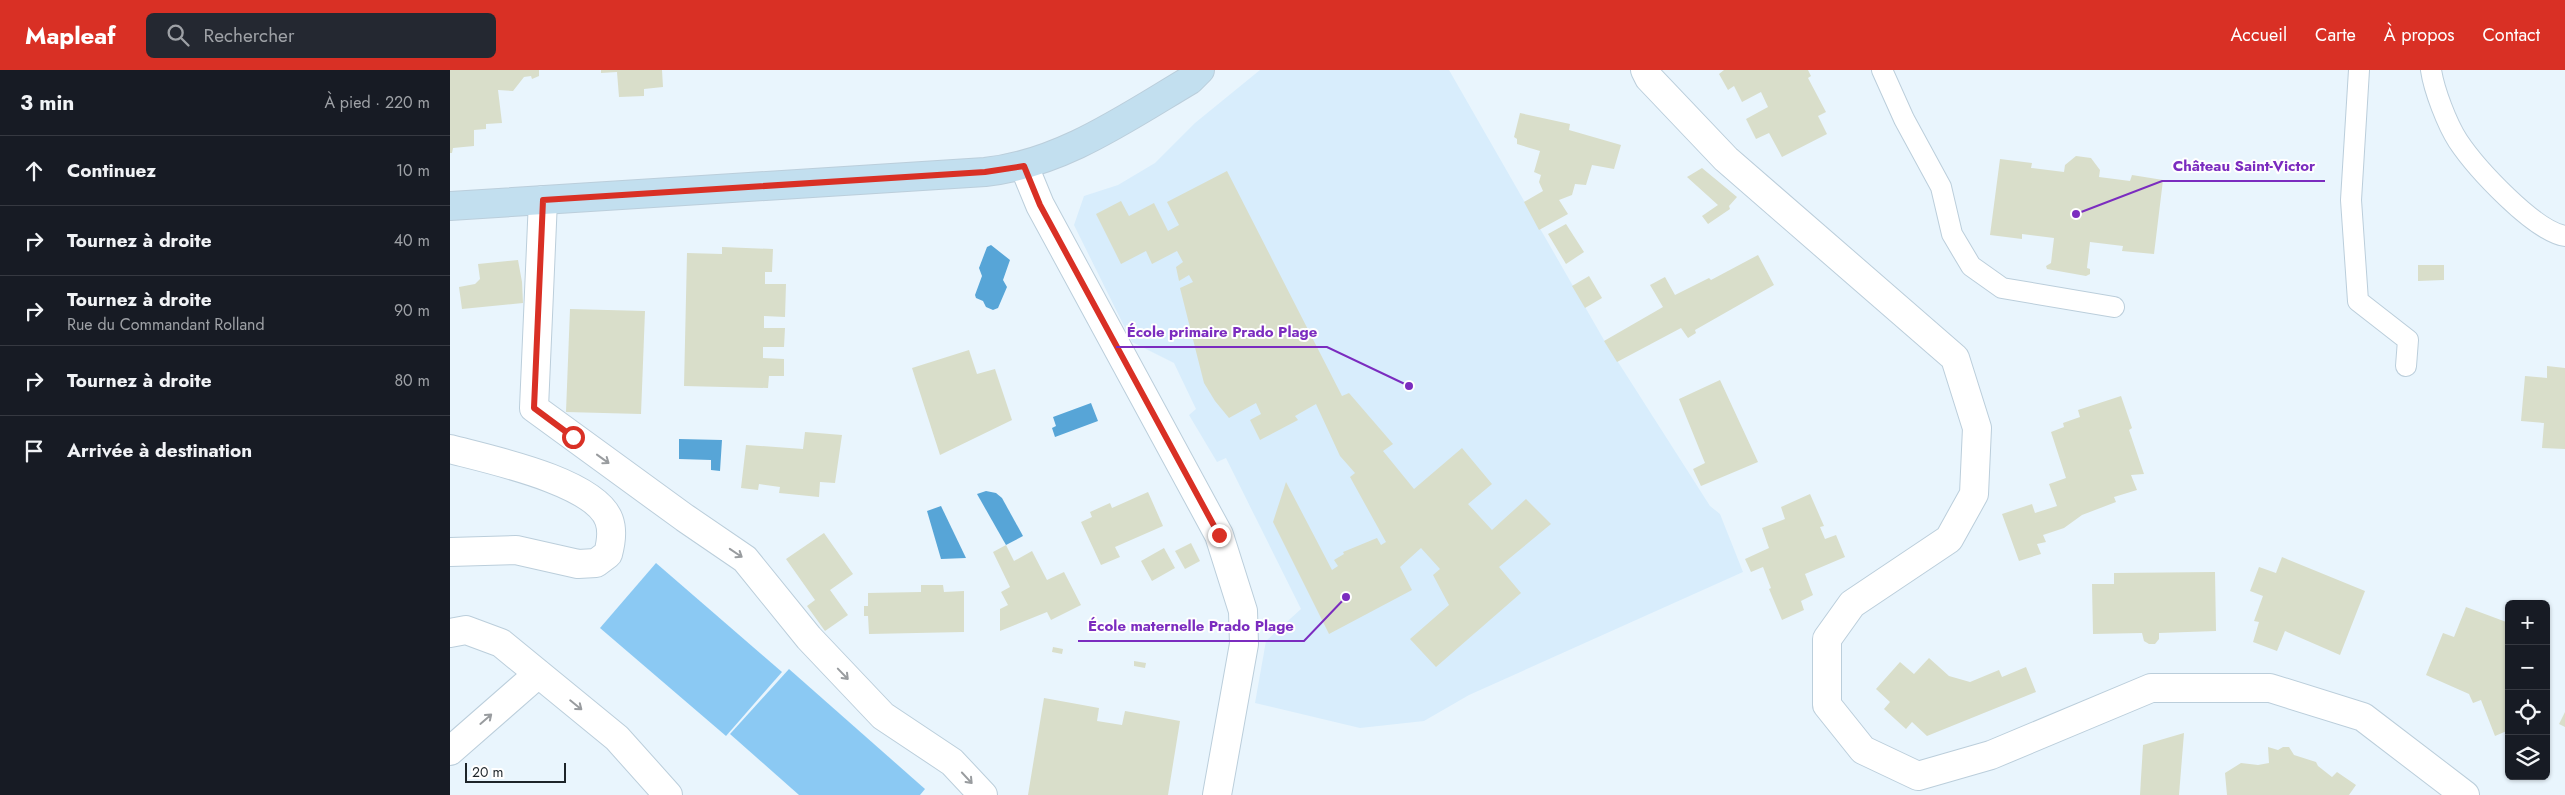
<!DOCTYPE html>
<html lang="fr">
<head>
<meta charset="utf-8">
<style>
	body { margin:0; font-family:Jost,sans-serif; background:#242831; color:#f1f3f6 }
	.controls { position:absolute; right:15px; bottom:15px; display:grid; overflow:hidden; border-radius:8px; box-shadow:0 1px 4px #0004 }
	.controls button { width:45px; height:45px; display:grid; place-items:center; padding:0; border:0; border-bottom:1px solid #363941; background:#171b24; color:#f1f3f6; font:25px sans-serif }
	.scale { position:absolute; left:15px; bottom:12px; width:101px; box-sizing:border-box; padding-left:5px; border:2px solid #1d2429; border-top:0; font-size:14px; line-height:18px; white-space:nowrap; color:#1d2429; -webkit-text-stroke:4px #fff; paint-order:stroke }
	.stop { position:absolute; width:15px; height:15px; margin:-11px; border:4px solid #d93025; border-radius:50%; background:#fff }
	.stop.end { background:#d93025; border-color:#fff; box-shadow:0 1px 5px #0008 }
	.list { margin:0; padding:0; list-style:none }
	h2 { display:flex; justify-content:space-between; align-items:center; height:65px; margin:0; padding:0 20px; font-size:21px }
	h2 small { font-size:16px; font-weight:400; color:#9ea1a6 }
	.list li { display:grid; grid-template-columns:32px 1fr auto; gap:15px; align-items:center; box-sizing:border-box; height:70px; padding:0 20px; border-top:1px solid #363941 }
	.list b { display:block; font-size:19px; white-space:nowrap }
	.list p { margin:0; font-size:16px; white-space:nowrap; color:#9ea1a6 }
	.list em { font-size:16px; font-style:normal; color:#9ea1a6 }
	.icon { flex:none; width:28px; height:28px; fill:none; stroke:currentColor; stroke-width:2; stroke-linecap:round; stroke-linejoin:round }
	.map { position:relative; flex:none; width:2115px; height:725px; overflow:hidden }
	header { display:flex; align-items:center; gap:30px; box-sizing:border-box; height:70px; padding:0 25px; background:#d93025; color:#fff }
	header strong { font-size:24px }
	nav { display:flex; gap:28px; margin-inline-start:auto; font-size:18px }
	.search { width:350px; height:45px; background:#242831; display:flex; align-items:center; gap:12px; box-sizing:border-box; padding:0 18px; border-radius:8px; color:#9ea1a6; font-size:19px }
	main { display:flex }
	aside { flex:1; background:#171b24 }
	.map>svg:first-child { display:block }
</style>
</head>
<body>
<header>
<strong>Mapleaf</strong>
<div class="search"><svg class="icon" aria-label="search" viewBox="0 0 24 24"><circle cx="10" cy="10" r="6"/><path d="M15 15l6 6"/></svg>Rechercher</div>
<nav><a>Accueil</a><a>Carte</a><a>À propos</a><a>Contact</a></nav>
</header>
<main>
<aside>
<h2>3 min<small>À pied · 220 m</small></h2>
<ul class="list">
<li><svg class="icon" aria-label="ahead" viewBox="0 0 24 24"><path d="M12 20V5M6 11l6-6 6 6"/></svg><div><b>Continuez</b></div><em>10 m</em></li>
<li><svg class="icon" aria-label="right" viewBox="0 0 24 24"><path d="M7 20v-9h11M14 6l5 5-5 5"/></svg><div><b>Tournez à droite</b></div><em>40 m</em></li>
<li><svg class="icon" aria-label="right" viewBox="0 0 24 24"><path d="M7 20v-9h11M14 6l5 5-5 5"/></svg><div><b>Tournez à droite</b><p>Rue du Commandant Rolland</p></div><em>90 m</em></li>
<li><svg class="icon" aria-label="right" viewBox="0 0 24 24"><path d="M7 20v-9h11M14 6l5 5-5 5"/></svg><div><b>Tournez à droite</b></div><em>80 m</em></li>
<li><svg class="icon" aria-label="arrive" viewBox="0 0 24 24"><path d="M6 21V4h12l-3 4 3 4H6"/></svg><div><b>Arrivée à destination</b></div></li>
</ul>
</aside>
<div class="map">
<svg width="2115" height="725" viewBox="0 0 2115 725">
	<rect width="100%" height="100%" fill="#e9f5fd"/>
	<polygon fill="#d8edfc" points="810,0 999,0 1154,270 1260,436 1270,444 1293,502 1019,625 974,651 910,658 805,633 816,571 851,539 776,388 767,392 739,345 746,339 724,293 682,272 624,155 634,126 668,115 705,93 745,53"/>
	<g fill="#8bc9f3">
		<polygon points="206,493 332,602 276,666 150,558"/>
		<polygon points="339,599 475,719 470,725 349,725 280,664"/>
	</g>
	<g fill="#57a5d7">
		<polygon points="541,175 560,190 553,210 557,217 548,238 543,240 536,237 533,231 526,228 525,225 532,206 529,198 537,177"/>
		<polygon points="641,333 648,351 605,367 602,358 606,356 603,347"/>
		<polygon points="229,369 272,370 270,401 261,400 261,390 229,389"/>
		<polygon points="536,421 546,423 552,428 573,466 556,475 527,424"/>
		<polygon points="491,436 516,488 491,489 477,441"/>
	</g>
	<g fill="#d9deca">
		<polygon points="0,0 89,0 89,6 82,9 81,6 74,7 63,21 48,20 52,53 36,54 36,59 24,60 24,76 3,78 2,83 0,83"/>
		<polygon points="151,0 212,0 213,17 194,19 194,26 169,27 167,2 151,3"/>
		<polygon points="1274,0 1358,0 1361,6 1358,8 1376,42 1368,46 1377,64 1332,87 1319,63 1306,69 1296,49 1318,37 1311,22 1292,32 1284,16 1278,20 1269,4"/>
		<polygon points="1070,43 1120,54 1119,60 1171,75 1164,99 1142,95 1136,115 1125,114 1122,125 1109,130 1118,144 1089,160 1074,132 1093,121 1089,112 1091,105 1084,102 1090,81 1067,74 1067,69 1064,67"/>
		<polygon points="1626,86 1641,88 1650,100 1649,107 1680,111 1682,105 1713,110 1704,184 1672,181 1673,176 1640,172 1637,198 1640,199 1640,204 1636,206 1597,199 1596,196 1601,193 1604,168 1572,164 1572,169 1540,165 1550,89 1582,93 1581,98 1614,102 1615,95"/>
		<polygon points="1252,98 1287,127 1279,136 1280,139 1258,154 1252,146 1268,135 1237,107"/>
		<polygon points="777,101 892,326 899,323 943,374 933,381 964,419 1012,378 1042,414 1018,434 1042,460 1076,429 1101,454 1049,497 1071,523 986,597 960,569 999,535 983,505 990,499 971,478 950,497 962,520 879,564 823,452 836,412 882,500 888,496 884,490 894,484 893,482 927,468 931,475 936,472 900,407 905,403 890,386 866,334 845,346 848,350 810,370 800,350 811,344 806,333 779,348 765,331 754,313 730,218 743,212 739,205 729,211 726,197 733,192 727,181 702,194 696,181 671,194 646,144 671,131 679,146 704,133 718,161 729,155 717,132"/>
		<polygon points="1116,154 1134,182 1116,194 1098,164"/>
		<polygon points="272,177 323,179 322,202 315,202 315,214 336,214 335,247 314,246 314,258 335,258 334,277 313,277 313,288 334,289 334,306 319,306 318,318 234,316 237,183 272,184"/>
		<polygon points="1308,185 1324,215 1245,260 1246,263 1238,268 1231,258 1167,292 1154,271 1213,237 1200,215 1215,207 1225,225 1259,208 1261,210"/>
		<polygon points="68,190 72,212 73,233 12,239 9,217 25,214 30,209 28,194"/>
		<polygon points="1968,195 1994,195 1994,210 1968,211"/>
		<polygon points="1139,206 1152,228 1135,238 1122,216"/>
		<polygon points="120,239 195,241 191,344 116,342"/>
		<polygon points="519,280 527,304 545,299 562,350 490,385 462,298"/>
		<polygon points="2097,296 2115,298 2115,379 2092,378 2094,353 2071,351 2075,306 2097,308"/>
		<polygon points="1270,310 1308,392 1251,416 1243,399 1255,393 1229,329"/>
		<polygon points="1671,326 1682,358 1679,360 1694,404 1681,405 1687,420 1664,427 1666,432 1632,445 1614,458 1593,465 1596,472 1587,474 1591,484 1569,491 1552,444 1582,434 1585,443 1607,436 1599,414 1616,408 1601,362 1614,357 1613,353 1630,347 1628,340"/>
		<polygon points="355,362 392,365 385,413 370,412 369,427 329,423 330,417 309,414 308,420 291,418 296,375 353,379"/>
		<polygon points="698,422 713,456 665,477 670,487 651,495 631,452 642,447 640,442 660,433 662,438"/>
		<polygon points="1360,424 1374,456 1370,457 1375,469 1386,465 1395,487 1355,504 1363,525 1351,531 1354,540 1332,550 1319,519 1321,518 1313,497 1301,502 1295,489 1319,478 1312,458 1335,449 1331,437"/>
		<polygon points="374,463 403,504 380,520 398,545 375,561 357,536 365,530 336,489"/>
		<polygon points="741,473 750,491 735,499 725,481"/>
		<polygon points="556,475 564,491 582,481 597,510 614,502 631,535 601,550 597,542 550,561 550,539 558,535 551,522 560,517 543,482"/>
		<polygon points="714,478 725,498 702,511 691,491"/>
		<polygon points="1832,487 1915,521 1890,585 1835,561 1827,581 1803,572 1809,552 1804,551 1813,526 1800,521 1809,497 1826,503"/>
		<polygon points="1765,502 1766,561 1709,563 1709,569 1705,574 1699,574 1694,571 1692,563 1643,564 1642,514 1664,514 1664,503"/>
		<polygon points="471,515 493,515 494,522 514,521 514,562 419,564 418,546 414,546 414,536 418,536 418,523 471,522"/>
		<polygon points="2016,537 2059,553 2059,660 2045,666 2031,630 2023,633 2019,624 1976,605 1993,563 2004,567"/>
		<polygon points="603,577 613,579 612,584 602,582"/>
		<polygon points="1479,588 1499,606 1520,612 1549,600 1552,607 1576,597 1586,622 1477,666 1462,652 1456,659 1434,639 1440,632 1426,619 1450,592 1464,604"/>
		<polygon points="684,591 696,593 695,598 684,596"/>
		<polygon points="594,628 649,638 647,651 672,655 675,641 730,651 718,725 578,725"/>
		<polygon points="2115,642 2115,657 2109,654"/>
		<polygon points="1734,663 1729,725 1690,725 1693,675"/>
		<polygon points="1818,677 1828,680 1833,677 1839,677 1844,685 1866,692 1868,696 1882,707 1887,702 1906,715 1899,725 1777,725 1775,703 1791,693 1808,695 1819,693"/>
	</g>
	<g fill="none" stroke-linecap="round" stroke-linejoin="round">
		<defs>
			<g id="lane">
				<polyline points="1432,0 1454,49 1491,117 1502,164 1521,196 1552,218 1664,237"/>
				<polyline points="1909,0 1901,130 1908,231 1958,270 1956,296"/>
				<path d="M1981 0C1984 20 1997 54 2008 71 2026 98 2084 161 2115 166"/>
			</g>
			<g id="street">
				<polyline points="1195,0 1199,8 1276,89 1505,288 1527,358 1524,424 1499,469 1402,534 1377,569 1377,635 1413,680 1468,706 1541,685 1701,618 1820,618 1913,647 2015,725"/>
				<polyline points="574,96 590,135 769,465 793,541 794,574 767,725"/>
				<polyline points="93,130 84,338 235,448 295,489 359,568 433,646 502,692 533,725"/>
				<path d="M0 379C37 389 145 411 159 450 163 461 161 473 158 484L146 493 128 494 66 480 0 482"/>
				<polyline points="0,563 16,560 51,573 167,668 218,725"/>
				<polyline points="0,681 88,604"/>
			</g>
			<path id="secondary" d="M0 136 535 102C611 94 676 48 740 10L750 0"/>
		</defs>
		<use href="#lane" stroke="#bbcedb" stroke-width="22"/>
		<use href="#street" stroke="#bbcedb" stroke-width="30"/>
		<use href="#secondary" stroke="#bbcedb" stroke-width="30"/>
		<use href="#lane" stroke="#fff" stroke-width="20"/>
		<use href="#street" stroke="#fff" stroke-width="28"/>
		<use href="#secondary" stroke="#c2dfef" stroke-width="28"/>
	</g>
	<defs><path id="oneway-shaft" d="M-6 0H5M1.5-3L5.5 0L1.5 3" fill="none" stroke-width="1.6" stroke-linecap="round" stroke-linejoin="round" transform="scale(1.25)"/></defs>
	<g stroke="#999c9f">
		<use href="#oneway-shaft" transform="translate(153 389) rotate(36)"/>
		<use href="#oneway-shaft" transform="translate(286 483) rotate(34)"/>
		<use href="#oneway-shaft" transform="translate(393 604) rotate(46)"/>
		<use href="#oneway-shaft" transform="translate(126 635) rotate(39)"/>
		<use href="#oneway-shaft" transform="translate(36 649) rotate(-41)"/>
		<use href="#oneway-shaft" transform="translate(517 708) rotate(47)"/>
	</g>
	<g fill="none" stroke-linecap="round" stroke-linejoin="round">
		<polyline stroke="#d93025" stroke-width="6" points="123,367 84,338 93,130 535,102 574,96 590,135 769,465"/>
	</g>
	<path fill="none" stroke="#7b2cbf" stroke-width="2" d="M1626 144L1712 111H1875M959 316L877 277H666M896 527L854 571H628"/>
	<g fill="#7b2cbf" stroke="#fff" stroke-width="2">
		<circle cx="1626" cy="144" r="5"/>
		<circle cx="959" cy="316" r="5"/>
		<circle cx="896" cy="527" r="5"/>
	</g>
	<g font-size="15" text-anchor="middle" font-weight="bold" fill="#7b2cbf" stroke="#fff" stroke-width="4" stroke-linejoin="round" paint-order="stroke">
		<text x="1794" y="101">Château Saint-Victor</text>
		<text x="772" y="267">École primaire Prado Plage</text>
		<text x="741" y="561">École maternelle Prado Plage</text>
	</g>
</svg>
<div class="controls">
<button>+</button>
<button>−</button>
<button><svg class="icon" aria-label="locate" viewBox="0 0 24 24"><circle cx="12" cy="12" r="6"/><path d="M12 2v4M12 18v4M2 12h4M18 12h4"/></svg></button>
<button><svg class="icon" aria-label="layers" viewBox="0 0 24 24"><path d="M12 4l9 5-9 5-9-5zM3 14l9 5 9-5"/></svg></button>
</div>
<div class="scale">20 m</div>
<div class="stop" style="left:123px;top:367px"></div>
<div class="stop end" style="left:769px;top:465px"></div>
</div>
</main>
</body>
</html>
